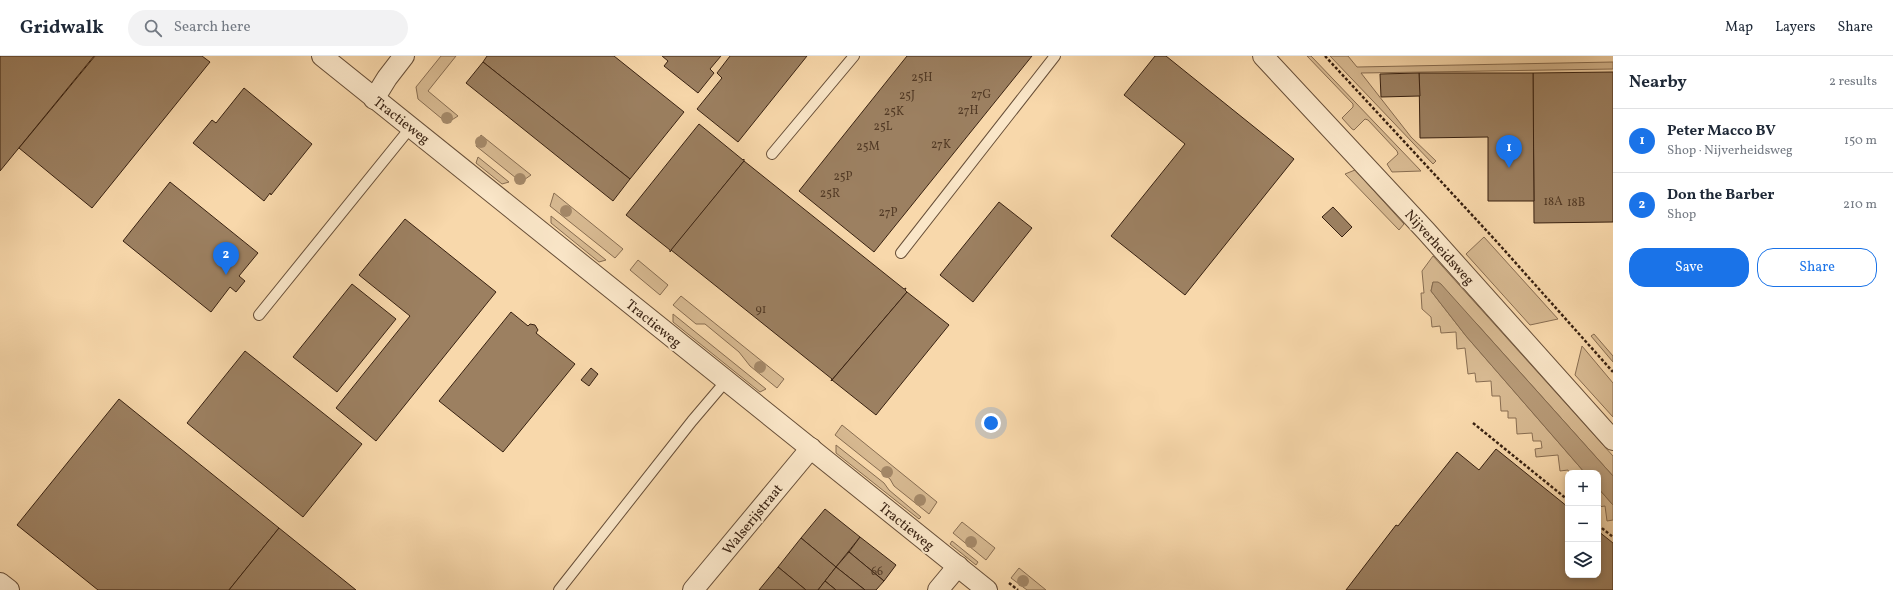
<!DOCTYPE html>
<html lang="en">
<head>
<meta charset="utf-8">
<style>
	body { margin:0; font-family:Vollkorn,serif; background:#f2f2f3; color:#1f2937 }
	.controls { position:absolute; right:12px; bottom:12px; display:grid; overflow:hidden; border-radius:8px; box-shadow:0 2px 6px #0003 }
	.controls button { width:36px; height:36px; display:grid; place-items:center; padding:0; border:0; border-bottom:1px solid #e0e1e3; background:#fff; color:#1f2937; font:20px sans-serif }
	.you { position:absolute; left:991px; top:367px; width:14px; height:14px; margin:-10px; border:3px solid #fff; border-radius:50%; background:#1a73e8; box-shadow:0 0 0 6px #1a73e833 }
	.badge { display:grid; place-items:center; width:26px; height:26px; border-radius:50%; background:#1a73e8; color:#fff; font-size:13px; font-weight:700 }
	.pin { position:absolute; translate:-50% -33px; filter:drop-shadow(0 1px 2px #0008) }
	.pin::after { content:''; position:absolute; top:21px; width:14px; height:12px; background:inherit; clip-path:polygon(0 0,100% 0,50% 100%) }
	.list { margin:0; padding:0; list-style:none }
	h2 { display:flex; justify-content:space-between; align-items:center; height:52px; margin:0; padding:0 16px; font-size:17px }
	h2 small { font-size:13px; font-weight:400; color:#747a83 }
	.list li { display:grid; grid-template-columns:26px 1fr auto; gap:12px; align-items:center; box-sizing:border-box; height:64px; padding:0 16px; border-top:1px solid #e0e1e3 }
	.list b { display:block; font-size:15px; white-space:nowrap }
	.list p { margin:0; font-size:13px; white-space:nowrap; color:#747a83 }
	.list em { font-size:13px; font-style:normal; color:#747a83 }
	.actions { display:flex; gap:8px; padding:12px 16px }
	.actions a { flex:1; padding:9px 0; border:1px solid #1a73e8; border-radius:16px; text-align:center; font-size:14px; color:#1a73e8 }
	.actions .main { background:#1a73e8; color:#fff }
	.icon { flex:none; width:22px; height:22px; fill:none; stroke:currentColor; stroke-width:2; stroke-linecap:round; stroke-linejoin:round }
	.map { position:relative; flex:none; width:1613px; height:534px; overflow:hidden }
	header { display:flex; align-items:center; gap:24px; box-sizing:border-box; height:56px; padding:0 20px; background:#fff; border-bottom:1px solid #e0e1e3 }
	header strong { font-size:19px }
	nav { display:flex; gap:22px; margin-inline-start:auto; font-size:14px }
	.search { width:280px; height:36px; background:#f2f2f3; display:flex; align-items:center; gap:10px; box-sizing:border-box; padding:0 14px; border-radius:22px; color:#747a83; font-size:15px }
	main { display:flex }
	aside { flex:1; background:#fff }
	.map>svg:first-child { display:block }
</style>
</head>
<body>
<header>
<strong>Gridwalk</strong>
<div class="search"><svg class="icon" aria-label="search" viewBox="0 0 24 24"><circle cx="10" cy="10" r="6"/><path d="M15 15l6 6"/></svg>Search here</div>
<nav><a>Map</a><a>Layers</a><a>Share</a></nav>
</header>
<main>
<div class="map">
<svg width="1613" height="534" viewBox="0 0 1613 534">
	<rect width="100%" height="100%" fill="#f8d8ab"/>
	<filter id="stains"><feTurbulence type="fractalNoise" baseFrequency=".005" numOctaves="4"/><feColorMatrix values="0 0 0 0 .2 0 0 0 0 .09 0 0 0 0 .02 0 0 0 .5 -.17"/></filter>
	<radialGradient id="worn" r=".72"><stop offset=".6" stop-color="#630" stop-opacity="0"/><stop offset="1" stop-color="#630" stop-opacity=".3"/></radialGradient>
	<g fill="#d7b991" stroke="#886d51">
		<polygon points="441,0 456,0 428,35 458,60 447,67 418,43 416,31"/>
		<polygon points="1307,0 1311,0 1421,115 1392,116 1387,108 1398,98 1397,95 1368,64 1365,63 1354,74 1352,73 1342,62 1353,51 1353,48"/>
		<polygon points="1330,0 1348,0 1357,11 1613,6 1613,13 1361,17 1411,81 1436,105 1433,108"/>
		<polygon points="481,79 531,119 521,126 476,90"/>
		<polygon points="478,101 509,126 502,128 476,107"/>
		<polygon points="1355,114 1404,168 1399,174 1345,118"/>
		<polygon points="554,137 623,193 615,202 550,150"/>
		<polygon points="551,160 606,204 599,206 551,167"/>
		<polygon points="1484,181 1558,263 1530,269 1466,198"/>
		<polygon points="1433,200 1613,400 1613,420 1477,268 1433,226 1431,235 1466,280 1585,417 1569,417 1568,414 1560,415 1558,399 1536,401 1535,393 1542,392 1541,385 1533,385 1532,377 1517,378 1516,362 1508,362 1508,355 1501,355 1500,340 1492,340 1491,325 1476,326 1475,317 1468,318 1465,292 1457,293 1456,276 1441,277 1440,270 1432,271 1431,261 1422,253 1421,237 1424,237 1422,215"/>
		<polygon points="638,204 668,229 660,239 630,214"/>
		<polygon points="681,240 784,323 777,332 750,310 739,296 705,268 696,268 673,249"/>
		<polygon points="673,258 766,333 760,336 673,266"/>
		<polygon points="1594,278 1613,300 1613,306 1591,280"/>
		<polygon points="1582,290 1613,327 1613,361 1575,319"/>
		<polygon points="842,369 937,446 929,458 894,430 890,423 835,379"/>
		<polygon points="836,389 884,427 889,434 921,461 919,463 836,397"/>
		<polygon points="1598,432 1613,449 1613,464 1607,465 1605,450 1598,451"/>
		<polygon points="962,466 995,492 986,504 953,477"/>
		<polygon points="952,485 978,506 976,509 950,488"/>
		<polygon points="1019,512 1046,534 1027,534 1011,522"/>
	</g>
	<polygon fill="#b79a77" stroke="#846a4e" points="1433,226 1438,226 1441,228 1613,420 1613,449 1598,432 1598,417 1585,417 1466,280 1431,235"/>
	<g fill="#9c8061" stroke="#382111">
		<polygon points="0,0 94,0 0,115"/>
		<polygon points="95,0 202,0 210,6 92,152 19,92"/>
		<polygon points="487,0 614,0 684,56 630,123 483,6"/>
		<polygon points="662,0 721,0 710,13 714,17 698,37 664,10 668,5"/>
		<polygon points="730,0 807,0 738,86 697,53 722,22 717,17"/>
		<polygon points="907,0 1032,0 874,196 799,135"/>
		<polygon points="1155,0 1166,0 1294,103 1185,239 1111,180 1185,88 1124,39"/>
		<polygon points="483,6 630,123 613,145 466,27"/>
		<polygon points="1613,16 1613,166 1534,167 1533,17"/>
		<polygon points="1419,17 1533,17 1534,145 1488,145 1488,81 1420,82"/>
		<polygon points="1419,17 1420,40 1381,41 1380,18"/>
		<polygon points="244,32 312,88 271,139 270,137 264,145 193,87 212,64 216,67"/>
		<polygon points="699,68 743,104 744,103 744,105 670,196 670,194 626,159"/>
		<polygon points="744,105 904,233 906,232 905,234 907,236 831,325 832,323 671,194"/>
		<polygon points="170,126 258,197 239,220 245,225 236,236 230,231 211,256 123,185"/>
		<polygon points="999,146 1032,172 973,246 940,219"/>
		<polygon points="1333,151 1352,171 1342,181 1322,161"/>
		<polygon points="405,163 496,236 376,385 336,352 410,260 359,219"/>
		<polygon points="352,228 396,263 337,336 293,301"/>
		<polygon points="907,236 949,269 876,359 832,324"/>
		<polygon points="511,256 528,270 530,268 535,269 538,274 536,277 575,308 503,396 439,345"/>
		<polygon points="245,295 362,388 303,461 187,367"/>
		<polygon points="591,312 598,318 589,330 581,324"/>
		<polygon points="119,343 279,472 229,534 98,534 17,469"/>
		<polygon points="1496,393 1568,451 1568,519 1598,519 1598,475 1613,487 1613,534 1346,534 1396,469 1398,470 1457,396 1479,414"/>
		<polygon points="825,453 860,481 836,511 801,482"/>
		<polygon points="279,472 356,534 229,534"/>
		<polygon points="860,481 896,509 884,525 849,496"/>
		<polygon points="801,482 836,511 818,534 806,534 778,511"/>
		<polygon points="849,496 884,525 876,534 865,534 836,511"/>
		<polygon points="778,511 806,534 759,534"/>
		<polygon points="836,511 865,534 836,534 825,525"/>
		<polygon points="825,525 836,534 818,534"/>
	</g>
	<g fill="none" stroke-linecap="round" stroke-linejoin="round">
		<defs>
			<g id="service">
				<polyline points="772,98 854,0"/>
				<polyline points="901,197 1055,0"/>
				<polyline points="259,259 411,71"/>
				<polyline points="559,534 692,365 726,325"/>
			</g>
			<g id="minor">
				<polyline points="322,0 987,534"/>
				<polyline points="1263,0 1426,175 1613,384"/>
				<polyline points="374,43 387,22 404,0"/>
				<polyline points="0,527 9,534"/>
				<polyline points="693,534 811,392"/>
				<polyline points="938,534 958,510"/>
			</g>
		</defs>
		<use href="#service" stroke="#684f38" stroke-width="12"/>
		<use href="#minor" stroke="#684f38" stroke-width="22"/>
		<g stroke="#382111" stroke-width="2.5" stroke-dasharray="3 2" stroke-linecap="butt">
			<polyline points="1325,0 1497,186 1613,316"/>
			<polyline points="1473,367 1568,444"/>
			<polyline points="1598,469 1613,481"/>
			<polyline points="1009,527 1018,534"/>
		</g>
		<use href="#service" stroke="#fae6c8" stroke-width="10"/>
		<use href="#minor" stroke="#fae6c8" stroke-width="20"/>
	</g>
	<g fill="#a48868">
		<circle cx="447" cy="62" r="6"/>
		<circle cx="481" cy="86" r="6"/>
		<circle cx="520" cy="123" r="6"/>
		<circle cx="566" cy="155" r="6"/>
		<circle cx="760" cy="311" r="6"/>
		<circle cx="887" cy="416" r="6"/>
		<circle cx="920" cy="444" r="6"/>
		<circle cx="971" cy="486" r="6"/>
		<circle cx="1023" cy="525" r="6"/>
	</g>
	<g text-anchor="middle" stroke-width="4" stroke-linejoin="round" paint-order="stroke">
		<g font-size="12" fill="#513925">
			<text x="922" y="25">25H</text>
			<text x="981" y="42">27G</text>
			<text x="907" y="43">25J</text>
			<text x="968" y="58">27H</text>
			<text x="894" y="59">25K</text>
			<text x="883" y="74">25L</text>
			<text x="941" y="92">27K</text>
			<text x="868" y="94">25M</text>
			<text x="843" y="124">25P</text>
			<text x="830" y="141">25R</text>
			<text x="1553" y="149">18A</text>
			<text x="1576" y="150">18B</text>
			<text x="888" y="160">27P</text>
			<text x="761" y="257">91</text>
			<text x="877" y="519">66</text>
		</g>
		<g font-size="14" fill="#382111" stroke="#fae6c8">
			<text transform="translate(402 64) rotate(38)" y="5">Tractieweg</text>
			<text transform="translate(1440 191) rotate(48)" y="5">Nijverheidsweg</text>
			<text transform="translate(654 267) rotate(39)" y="5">Tractieweg</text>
			<text transform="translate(752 463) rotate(-51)" y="5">Walserijstraat</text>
			<text transform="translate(907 470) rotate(39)" y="5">Tractieweg</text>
		</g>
	</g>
	<rect width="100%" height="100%" filter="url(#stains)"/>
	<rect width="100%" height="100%" fill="url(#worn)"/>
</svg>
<div class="controls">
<button>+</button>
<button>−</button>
<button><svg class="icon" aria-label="layers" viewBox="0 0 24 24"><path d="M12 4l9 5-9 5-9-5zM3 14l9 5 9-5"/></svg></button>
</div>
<div class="you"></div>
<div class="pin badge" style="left:1509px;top:112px">1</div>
<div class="pin badge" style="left:226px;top:219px">2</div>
</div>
<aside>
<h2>Nearby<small>2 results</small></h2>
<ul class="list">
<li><span class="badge">1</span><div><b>Peter Macco BV</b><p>Shop · Nijverheidsweg</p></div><em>150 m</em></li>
<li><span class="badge">2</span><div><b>Don the Barber</b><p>Shop</p></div><em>210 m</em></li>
</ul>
<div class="actions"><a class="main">Save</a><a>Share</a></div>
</aside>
</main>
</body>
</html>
